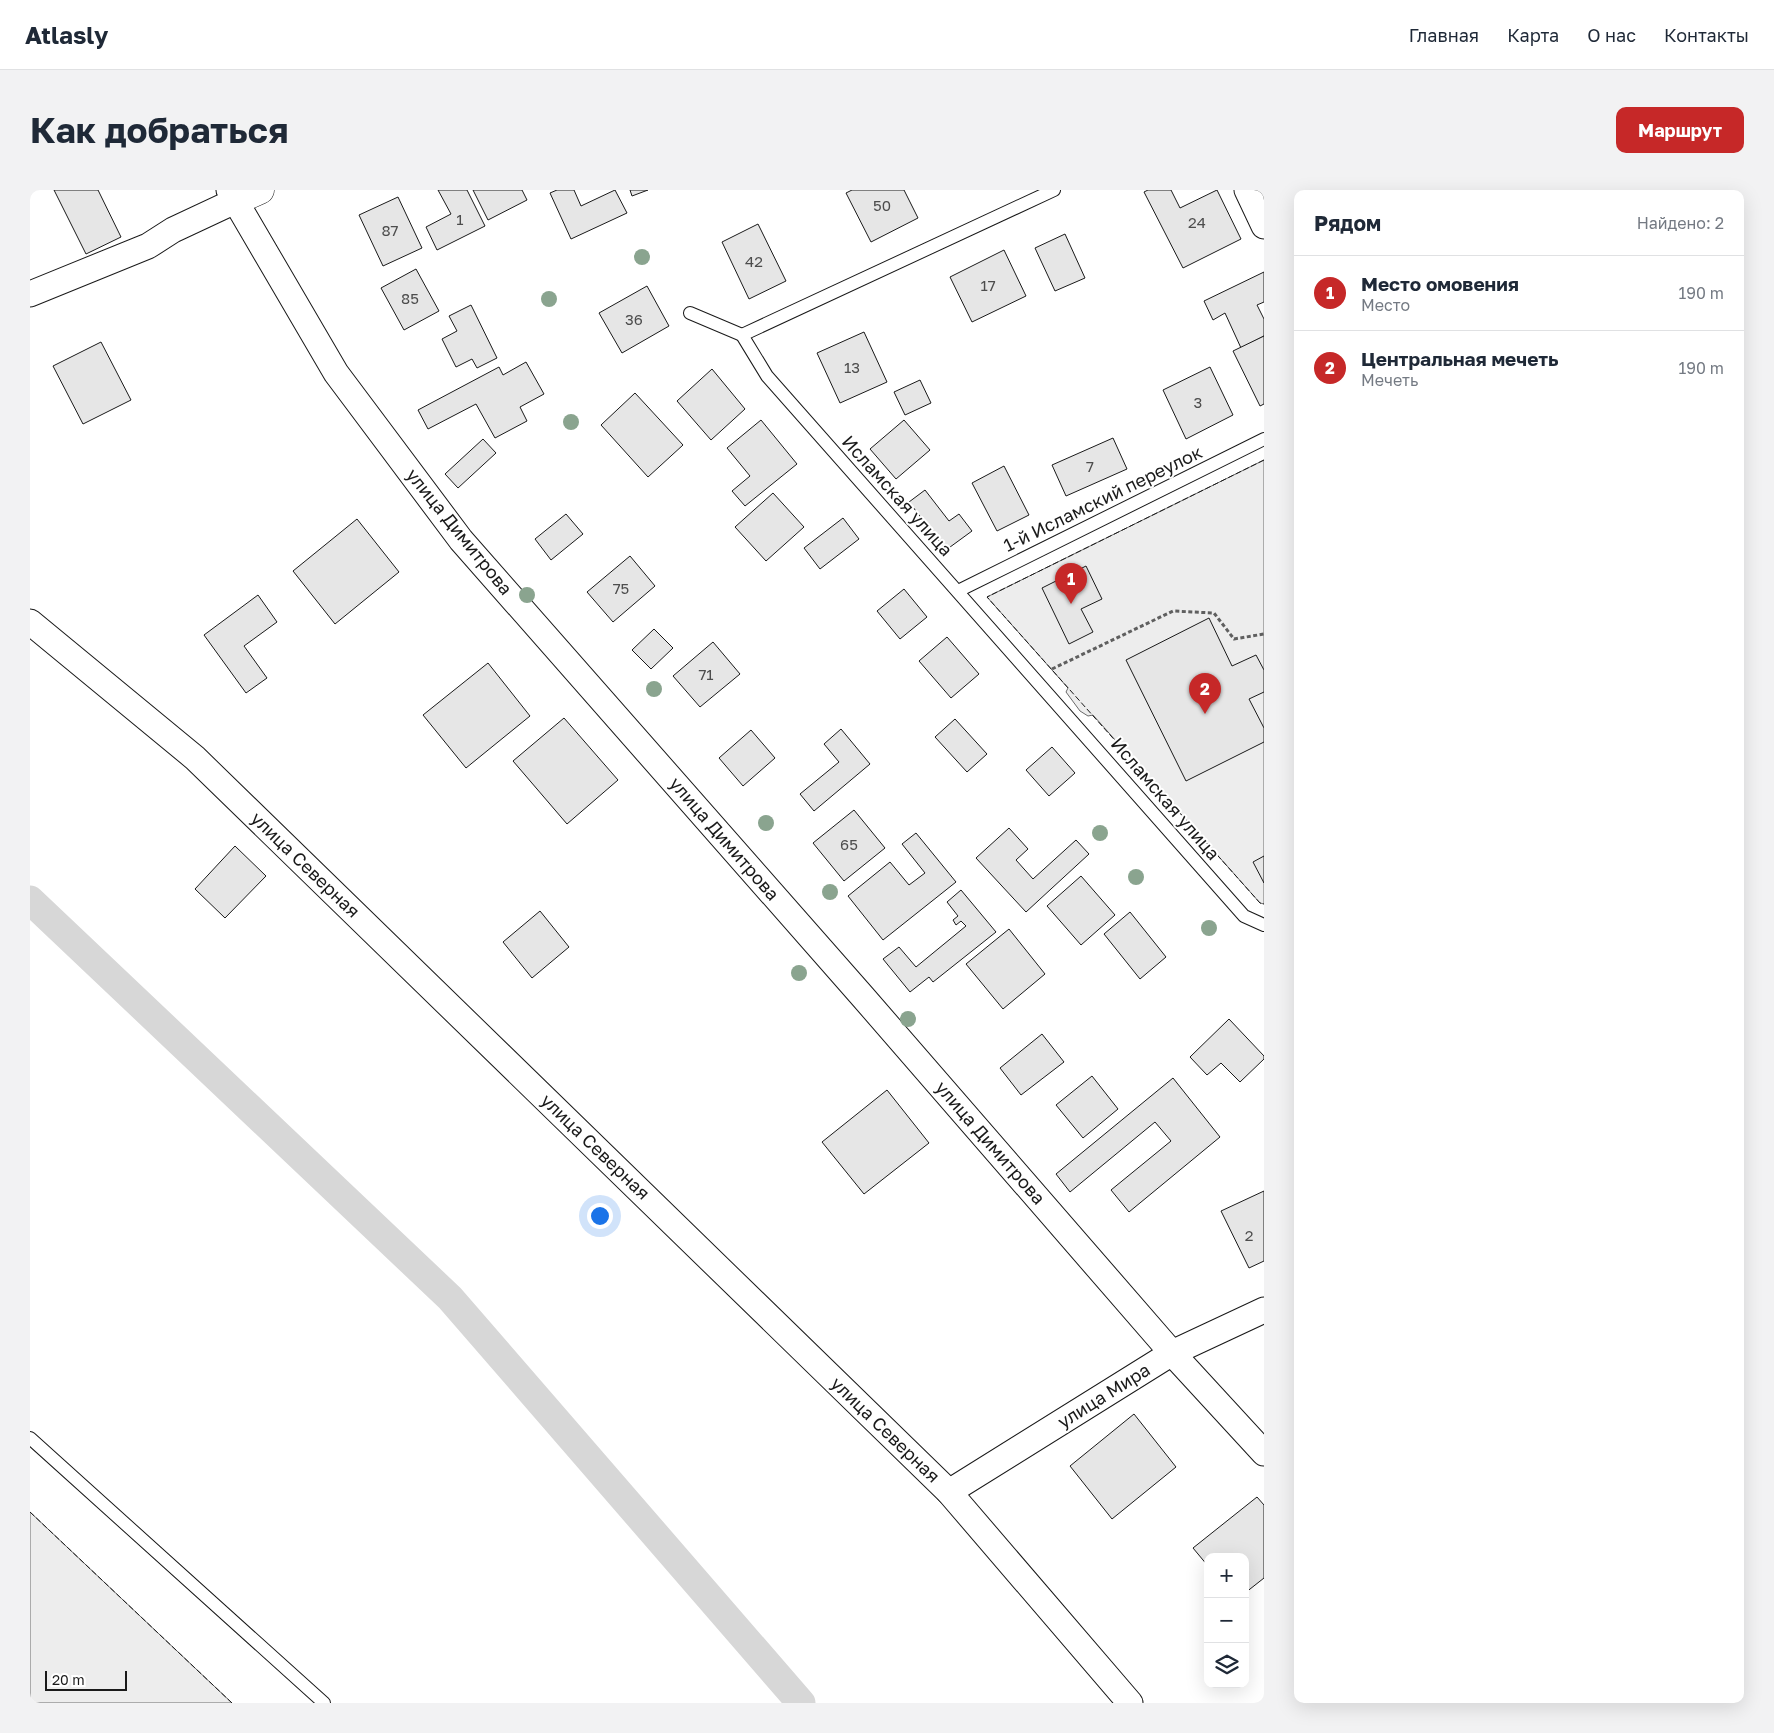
<!DOCTYPE html>
<html lang="ru">
<head>
<meta charset="utf-8">
<style>
	body { margin:0; font-family:"Golos Text",sans-serif; background:#f2f2f3; color:#1f2937 }
	.controls { position:absolute; right:15px; bottom:15px; display:grid; overflow:hidden; border-radius:10px; box-shadow:0 5px 20px #0002 }
	.controls button { width:45px; height:45px; display:grid; place-items:center; padding:0; border:0; border-bottom:1px solid #e0e1e3; background:#fff; color:#1f2937; font:25px sans-serif }
	.scale { position:absolute; left:15px; bottom:12px; width:82px; box-sizing:border-box; padding-left:5px; border:2px solid #1a1a1a; border-top:0; font-size:14px; line-height:18px; white-space:nowrap; color:#1a1a1a; -webkit-text-stroke:4px #fff; paint-order:stroke }
	.you { position:absolute; left:569px; top:1025px; width:18px; height:18px; margin:-12px; border:4px solid #fff; border-radius:50%; background:#1a73e8; box-shadow:0 0 0 8px #1a73e833 }
	.badge { display:grid; place-items:center; width:32px; height:32px; border-radius:50%; background:#c62828; color:#fff; font-size:16px; font-weight:700 }
	.pin { position:absolute; translate:-50% -41px; filter:drop-shadow(0 1px 2px #0008) }
	.pin::after { content:''; position:absolute; top:26px; width:18px; height:15px; background:inherit; clip-path:polygon(0 0,100% 0,50% 100%) }
	.list { margin:0; padding:0; list-style:none }
	h2 { display:flex; justify-content:space-between; align-items:center; height:65px; margin:0; padding:0 20px; font-size:21px }
	h2 small { font-size:16px; font-weight:400; color:#747a83 }
	.list li { display:grid; grid-template-columns:32px 1fr auto; gap:15px; align-items:center; box-sizing:border-box; height:75px; padding:0 20px; border-top:1px solid #e0e1e3 }
	.list b { display:block; font-size:19px; white-space:nowrap }
	.list p { margin:0; font-size:16px; white-space:nowrap; color:#747a83 }
	.list em { font-size:16px; font-style:normal; color:#747a83 }
	.icon { flex:none; width:28px; height:28px; fill:none; stroke:currentColor; stroke-width:2; stroke-linecap:round; stroke-linejoin:round }
	.map { position:relative; flex:none; width:1234px; height:1513px; overflow:hidden; border-radius:10px }
	header { display:flex; align-items:center; gap:30px; box-sizing:border-box; height:70px; padding:0 25px; background:#fff; border-bottom:1px solid #e0e1e3 }
	header strong { font-size:24px }
	nav { display:flex; gap:28px; margin-inline-start:auto; font-size:18px }
	.intro { display:flex; align-items:center; justify-content:space-between; box-sizing:border-box; height:120px; padding:0 30px }
	h1 { margin:0; font-size:35px }
	.button { padding:12px 22px; border-radius:10px; background:#c62828; color:#fff; font-size:18px; font-weight:700 }
	main { display:flex; gap:30px; padding:0 30px }
	aside { flex:1; background:#fff; border-radius:10px; box-shadow:0 5px 20px #0002 }
	.map>svg:first-child { display:block }
</style>
</head>
<body>
<header>
<strong>Atlasly</strong>
<nav><a>Главная</a><a>Карта</a><a>О нас</a><a>Контакты</a></nav>
</header>
<div class="intro"><h1>Как добраться</h1><a class="button">Маршрут</a></div>
<main>
<div class="map">
<svg width="1234" height="1513" viewBox="0 0 1234 1513">
	<rect width="100%" height="100%" fill="#fff"/>
	<g fill="#ededed" stroke="#6a6a6a">
		<polygon points="1234,270 1234,714 1230,713 1063,525 1058,526 1050,521 1036,502 1038,498 957,407"/>
		<polygon points="0,1322 202,1513 0,1513"/>
	</g>
	<g fill="none" stroke-linecap="round" stroke-linejoin="round">
		<polyline stroke="#d7d7d7" stroke-width="29" points="0,710 420,1108 771,1513"/>
	</g>
	<g fill="#e6e6e6" stroke="#1a1a1a">
		<polygon points="24,0 68,0 91,47 56,64"/>
		<polygon points="408,0 437,0 455,36 407,60 396,37 421,24"/>
		<polygon points="443,0 492,0 497,10 458,30"/>
		<polygon points="527,0 544,0 551,16 585,0 597,23 541,49 520,3"/>
		<polygon points="600,0 618,0 602,6"/>
		<polygon points="822,0 874,0 888,28 841,52 816,3"/>
		<polygon points="1118,0 1141,0 1150,18 1187,0 1211,49 1153,78 1114,2"/>
		<polygon points="368,7 392,58 353,76 329,25"/>
		<polygon points="728,34 756,91 719,109 692,52"/>
		<polygon points="1035,44 1055,88 1025,101 1005,58"/>
		<polygon points="974,60 996,106 942,132 920,87"/>
		<polygon points="386,79 409,121 374,140 351,98"/>
		<polygon points="1234,82 1234,112 1227,115 1234,129 1234,146 1211,158 1195,123 1183,130 1174,111"/>
		<polygon points="617,96 639,136 592,163 569,123"/>
		<polygon points="441,115 467,168 447,178 442,169 426,177 412,149 427,141 419,126"/>
		<polygon points="834,142 857,192 810,213 787,163"/>
		<polygon points="1234,146 1234,214 1230,216 1203,161"/>
		<polygon points="71,152 101,210 53,234 23,176"/>
		<polygon points="496,172 514,204 490,217 497,231 465,248 446,214 398,239 388,220 469,177 473,185"/>
		<polygon points="1180,177 1203,225 1156,249 1133,200"/>
		<polygon points="682,179 715,219 681,250 647,211"/>
		<polygon points="890,190 901,213 875,225 864,202"/>
		<polygon points="605,203 653,255 618,287 571,235"/>
		<polygon points="731,230 767,274 715,316 702,301 720,286 697,258"/>
		<polygon points="874,230 900,260 866,289 840,259"/>
		<polygon points="1083,248 1097,279 1036,306 1022,275"/>
		<polygon points="453,249 466,263 428,298 415,284"/>
		<polygon points="974,276 999,325 967,341 942,293"/>
		<polygon points="895,300 919,331 929,324 942,341 916,360 879,312"/>
		<polygon points="743,303 774,337 736,371 705,337"/>
		<polygon points="536,324 553,344 521,370 505,349"/>
		<polygon points="813,328 829,349 790,379 774,358"/>
		<polygon points="327,329 369,382 305,434 263,381"/>
		<polygon points="600,366 625,396 583,432 557,402"/>
		<polygon points="1056,376 1072,409 1051,419 1063,442 1039,454 1012,398"/>
		<polygon points="874,399 897,427 870,449 847,421"/>
		<polygon points="228,405 247,432 214,456 237,488 216,503 174,445"/>
		<polygon points="1179,428 1202,476 1226,465 1234,480 1234,502 1219,509 1234,538 1234,552 1156,591 1096,470"/>
		<polygon points="624,439 643,458 621,479 602,460"/>
		<polygon points="917,447 949,484 921,508 889,471"/>
		<polygon points="683,452 710,484 670,517 643,486"/>
		<polygon points="458,473 500,526 436,578 393,525"/>
		<polygon points="534,528 588,590 537,634 483,571"/>
		<polygon points="925,529 957,564 937,582 905,547"/>
		<polygon points="811,539 840,574 784,621 770,604 809,572 794,554"/>
		<polygon points="721,540 745,568 713,596 689,568"/>
		<polygon points="1022,557 1045,583 1019,606 996,580"/>
		<polygon points="824,620 855,658 814,691 783,653"/>
		<polygon points="979,638 998,659 986,670 1003,689 1046,650 1059,664 996,722 946,668"/>
		<polygon points="886,643 926,692 853,750 818,706 860,672 879,695 895,683 872,654"/>
		<polygon points="205,656 236,686 195,728 165,699"/>
		<polygon points="1234,666 1234,693 1223,672"/>
		<polygon points="1051,686 1085,725 1051,755 1017,716"/>
		<polygon points="931,700 966,742 903,792 899,787 880,802 853,769 869,757 886,777 936,736 931,731 926,735 923,730 928,726 917,712"/>
		<polygon points="510,721 539,757 502,788 473,752"/>
		<polygon points="1100,722 1136,767 1110,789 1074,744"/>
		<polygon points="979,739 1015,784 973,819 936,774"/>
		<polygon points="1199,829 1234,866 1234,869 1210,892 1191,873 1177,885 1160,867"/>
		<polygon points="1012,844 1034,872 991,905 970,878"/>
		<polygon points="1062,886 1088,919 1053,948 1026,915"/>
		<polygon points="1143,888 1190,947 1099,1022 1081,1000 1141,951 1125,932 1040,1002 1026,984"/>
		<polygon points="857,900 899,953 834,1004 792,952"/>
		<polygon points="1234,1001 1234,1071 1219,1078 1191,1021"/>
		<polygon points="1104,1224 1146,1277 1082,1329 1040,1276"/>
		<polygon points="1227,1307 1234,1315 1234,1388 1215,1403 1215,1367 1178,1367 1178,1376 1163,1358"/>
	</g>
	<g fill="none" stroke-linecap="round" stroke-linejoin="round">
		<defs>
			<g id="lane">
				<polyline points="1024,0 712,145 737,186 1214,726 1234,735"/>
				<polyline points="660,123 712,145"/>
				<polyline points="928,401 1234,249"/>
				<polyline points="0,1248 294,1513"/>
			</g>
			<g id="street">
				<polyline points="199,0 306,183 431,350 833,807 1142,1163 1234,1263"/>
				<polyline points="1217,0 1234,36"/>
				<polyline points="0,104 118,56 143,40 205,11"/>
				<polyline points="0,432 165,568 919,1302 1100,1513"/>
				<polyline points="919,1302 1142,1163 1234,1120"/>
			</g>
			<polyline id="secondary" points="205,11 230,0"/>
		</defs>
		<use href="#lane" stroke="#1a1a1a" stroke-width="14"/>
		<use href="#street" stroke="#1a1a1a" stroke-width="27"/>
		<use href="#secondary" stroke="#1a1a1a" stroke-width="29"/>
		<polyline stroke="#5f5f5f" stroke-width="3" stroke-dasharray="4 2.5" stroke-linecap="butt" points="1022,479 1143,421 1184,423 1204,449 1234,444"/>
		<use href="#lane" stroke="#fff" stroke-width="12"/>
		<use href="#street" stroke="#fff" stroke-width="25"/>
		<use href="#secondary" stroke="#fff" stroke-width="28"/>
		<g stroke="#1a1a1a" stroke-width="1" stroke-dasharray="6 2.5" stroke-linecap="butt">
			<polyline points="1234,270 957,407 1230,713 1234,714"/>
			<polyline points="0,1322 202,1513"/>
		</g>
	</g>
	<g fill="#8aa48f">
		<circle cx="612" cy="67" r="8"/>
		<circle cx="519" cy="109" r="8"/>
		<circle cx="541" cy="232" r="8"/>
		<circle cx="497" cy="405" r="8"/>
		<circle cx="624" cy="499" r="8"/>
		<circle cx="736" cy="633" r="8"/>
		<circle cx="1070" cy="643" r="8"/>
		<circle cx="1106" cy="687" r="8"/>
		<circle cx="800" cy="702" r="8"/>
		<circle cx="1179" cy="738" r="8"/>
		<circle cx="769" cy="783" r="8"/>
		<circle cx="878" cy="829" r="8"/>
	</g>
	<g text-anchor="middle" stroke-width="4" stroke-linejoin="round" paint-order="stroke">
		<g font-size="15" fill="#4d4d4d">
			<text x="852" y="21">50</text>
			<text x="430" y="35">1</text>
			<text x="1167" y="38">24</text>
			<text x="360" y="46">87</text>
			<text x="724" y="77">42</text>
			<text x="958" y="101">17</text>
			<text x="380" y="114">85</text>
			<text x="604" y="135">36</text>
			<text x="822" y="183">13</text>
			<text x="1168" y="218">3</text>
			<text x="1060" y="282">7</text>
			<text x="591" y="404">75</text>
			<text x="676" y="490">71</text>
			<text x="819" y="660">65</text>
			<text x="1219" y="1051">2</text>
		</g>
		<g font-size="18" fill="#1a1a1a" stroke="#fff">
			<text transform="translate(867 306) rotate(48)" y="6">Исламская улица</text>
			<text transform="translate(1073 309) rotate(-26)" y="6">1-й Исламский переулок</text>
			<text transform="translate(429 342) rotate(51)" y="6">улица Димитрова</text>
			<text transform="translate(1135 609) rotate(49)" y="6">Исламская улица</text>
			<text transform="translate(694 649) rotate(49)" y="6">улица Димитрова</text>
			<text transform="translate(275 675) rotate(44)" y="6">улица Северная</text>
			<text transform="translate(960 953) rotate(49)" y="6">улица Димитрова</text>
			<text transform="translate(565 957) rotate(44)" y="6">улица Северная</text>
			<text transform="translate(1074 1206) rotate(-32)" y="6">улица Мира</text>
			<text transform="translate(855 1240) rotate(44)" y="6">улица Северная</text>
		</g>
	</g>
</svg>
<div class="controls">
<button>+</button>
<button>−</button>
<button><svg class="icon" aria-label="layers" viewBox="0 0 24 24"><path d="M12 4l9 5-9 5-9-5zM3 14l9 5 9-5"/></svg></button>
</div>
<div class="scale">20 m</div>
<div class="you"></div>
<div class="pin badge" style="left:1041px;top:414px">1</div>
<div class="pin badge" style="left:1175px;top:524px">2</div>
</div>
<aside>
<h2>Рядом<small>Найдено: 2</small></h2>
<ul class="list">
<li><span class="badge">1</span><div><b>Место омовения</b><p>Место</p></div><em>190 m</em></li>
<li><span class="badge">2</span><div><b>Центральная мечеть</b><p>Мечеть</p></div><em>190 m</em></li>
</ul>
</aside>
</main>
</body>
</html>
